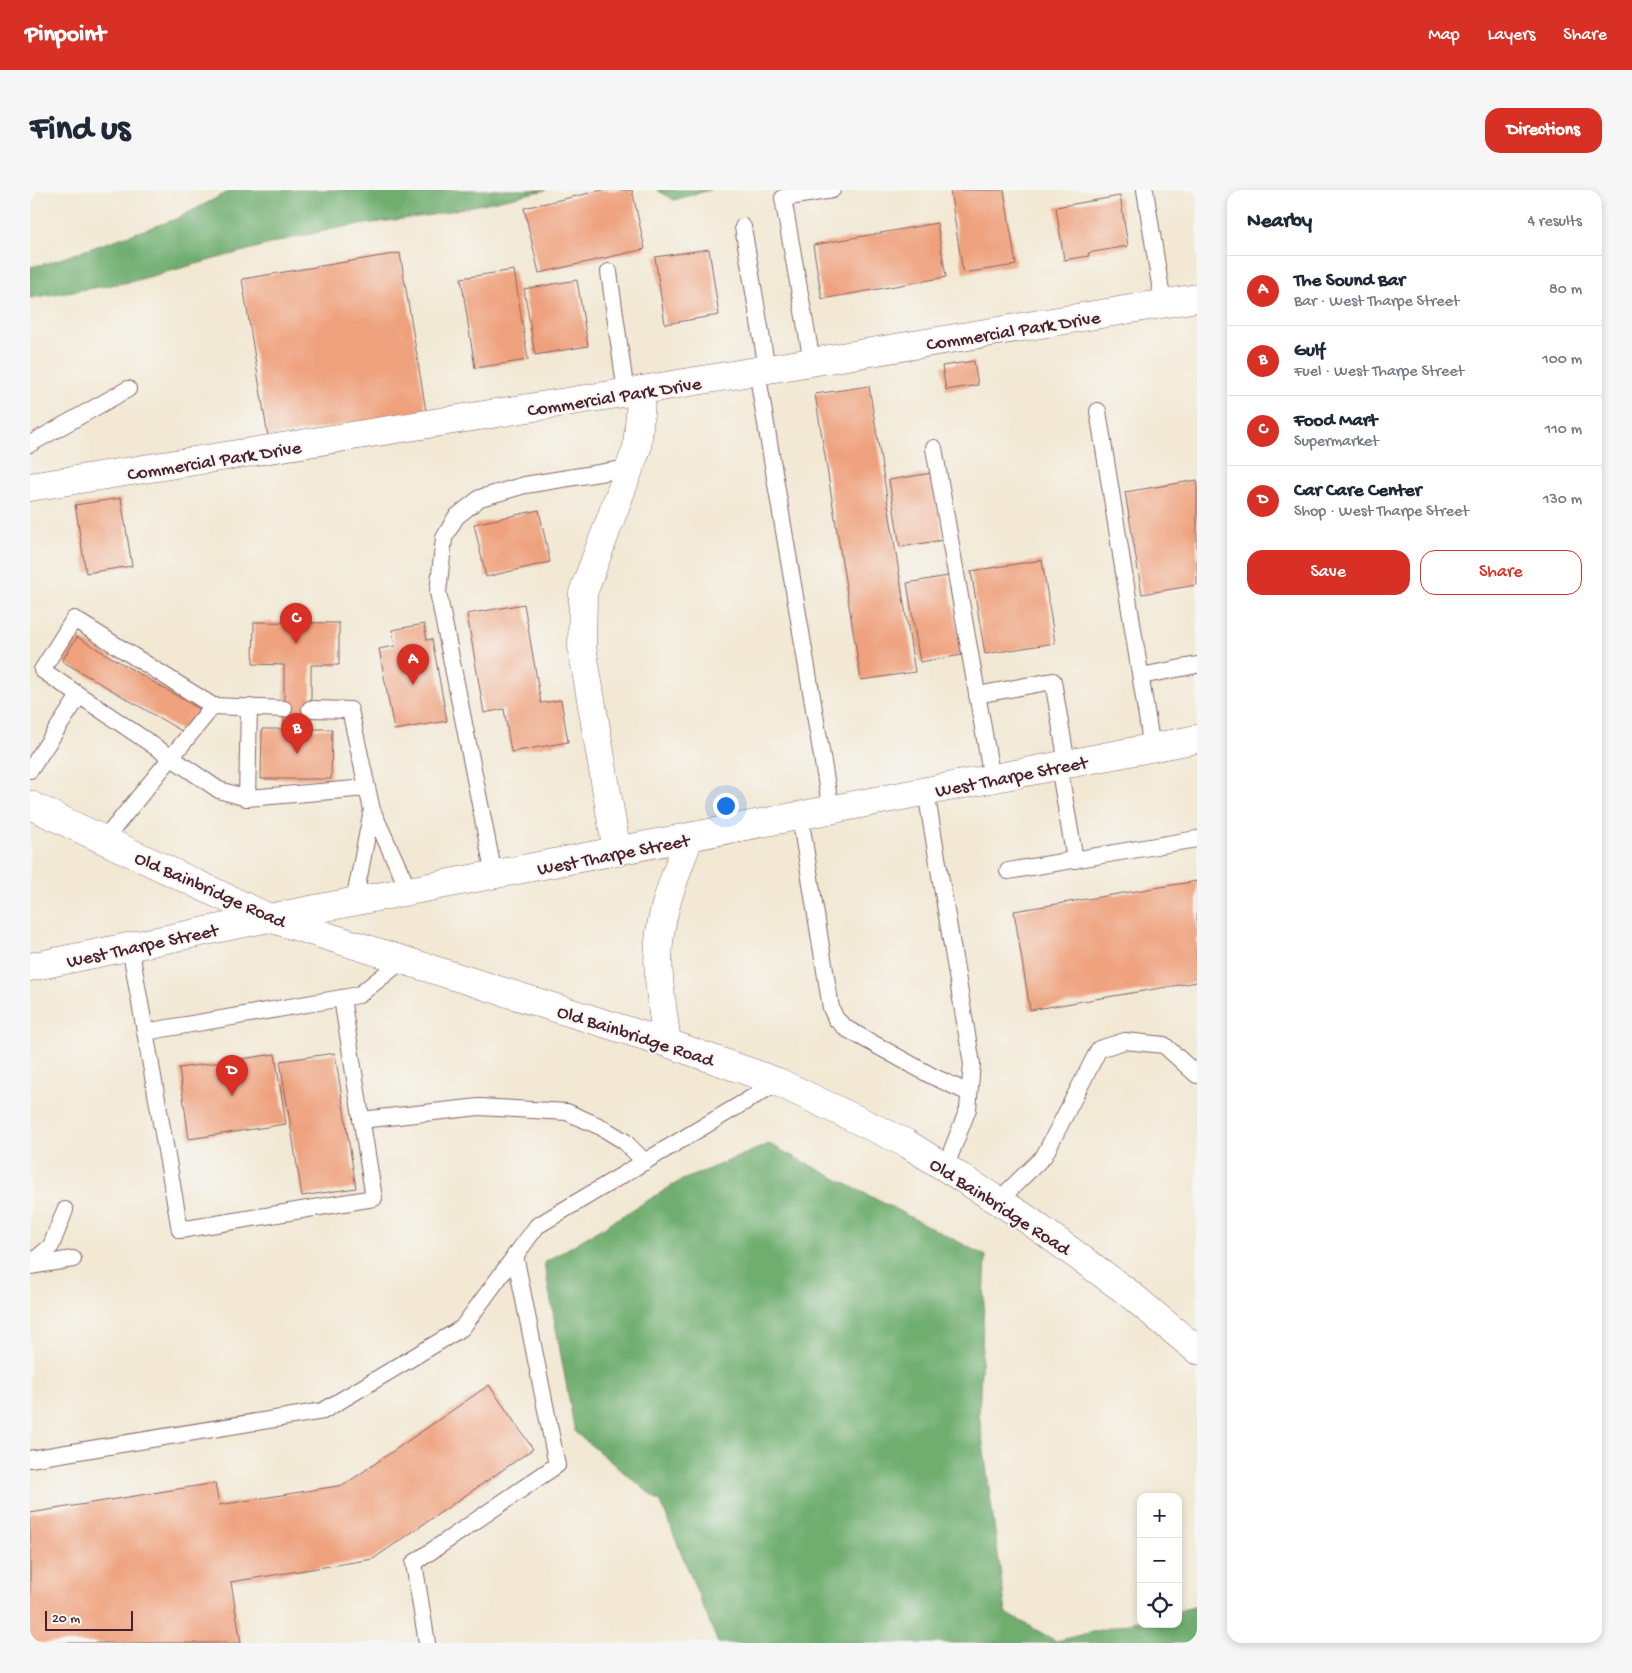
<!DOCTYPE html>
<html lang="en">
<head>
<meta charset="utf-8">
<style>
	body { margin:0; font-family:"Gochi Hand",sans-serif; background:#f6f6f7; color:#1f2937 }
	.controls { position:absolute; right:15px; bottom:15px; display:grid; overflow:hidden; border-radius:10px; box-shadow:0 2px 8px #0003 }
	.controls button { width:45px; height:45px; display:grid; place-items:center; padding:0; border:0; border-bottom:1px solid #e0e1e3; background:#fff; color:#1f2937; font:25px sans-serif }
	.scale { position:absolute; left:15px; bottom:12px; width:88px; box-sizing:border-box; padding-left:5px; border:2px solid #4a1f2b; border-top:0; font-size:14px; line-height:18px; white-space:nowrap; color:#4a1f2b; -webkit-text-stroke:4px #f6f6f2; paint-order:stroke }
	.you { position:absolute; left:695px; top:615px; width:18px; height:18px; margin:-12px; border:4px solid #fff; border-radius:50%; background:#1a73e8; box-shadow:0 0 0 8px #1a73e833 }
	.badge { display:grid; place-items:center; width:32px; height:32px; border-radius:50%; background:#d93025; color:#fff; font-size:16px; font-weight:700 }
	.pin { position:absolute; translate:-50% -41px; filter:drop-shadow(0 1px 2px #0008) }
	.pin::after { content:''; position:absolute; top:26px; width:18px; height:15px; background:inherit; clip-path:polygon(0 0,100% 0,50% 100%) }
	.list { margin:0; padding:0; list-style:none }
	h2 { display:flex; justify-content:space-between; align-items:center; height:65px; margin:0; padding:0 20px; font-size:21px }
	h2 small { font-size:16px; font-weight:400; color:#747a83 }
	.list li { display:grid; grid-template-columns:32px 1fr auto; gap:15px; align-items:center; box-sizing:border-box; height:70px; padding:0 20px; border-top:1px solid #e0e1e3 }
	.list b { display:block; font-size:19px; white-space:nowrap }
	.list p { margin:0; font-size:16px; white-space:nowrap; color:#747a83 }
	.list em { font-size:16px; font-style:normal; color:#747a83 }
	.actions { display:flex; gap:10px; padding:15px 20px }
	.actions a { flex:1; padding:11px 0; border:1px solid #d93025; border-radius:15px; text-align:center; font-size:18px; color:#d93025 }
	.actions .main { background:#d93025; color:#fff }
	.icon { flex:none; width:28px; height:28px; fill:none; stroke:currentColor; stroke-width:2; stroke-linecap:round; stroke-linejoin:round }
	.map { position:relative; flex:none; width:1167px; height:1453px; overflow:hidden; border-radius:15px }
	header { display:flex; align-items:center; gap:30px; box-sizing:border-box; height:70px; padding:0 25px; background:#d93025; color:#fff }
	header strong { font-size:24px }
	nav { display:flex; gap:28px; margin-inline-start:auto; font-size:18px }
	.intro { display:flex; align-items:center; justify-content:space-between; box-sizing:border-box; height:120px; padding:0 30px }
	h1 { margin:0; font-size:35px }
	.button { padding:12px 22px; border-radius:15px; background:#d93025; color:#fff; font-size:18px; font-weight:700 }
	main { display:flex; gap:30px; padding:0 30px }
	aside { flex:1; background:#fff; border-radius:15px; box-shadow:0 2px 8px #0003 }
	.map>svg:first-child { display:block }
</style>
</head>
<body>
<header>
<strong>Pinpoint</strong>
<nav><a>Map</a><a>Layers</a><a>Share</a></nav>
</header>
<div class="intro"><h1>Find us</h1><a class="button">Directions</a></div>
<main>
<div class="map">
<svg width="1167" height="1453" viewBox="0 0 1167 1453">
	<rect width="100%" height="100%" fill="#f6f6f2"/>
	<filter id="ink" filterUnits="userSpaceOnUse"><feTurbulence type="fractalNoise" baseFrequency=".02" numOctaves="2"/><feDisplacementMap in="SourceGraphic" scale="10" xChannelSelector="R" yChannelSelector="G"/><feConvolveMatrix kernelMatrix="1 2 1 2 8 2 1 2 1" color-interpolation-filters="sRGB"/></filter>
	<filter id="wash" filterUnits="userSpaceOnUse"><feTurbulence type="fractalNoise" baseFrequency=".0096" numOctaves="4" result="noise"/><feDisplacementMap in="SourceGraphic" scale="20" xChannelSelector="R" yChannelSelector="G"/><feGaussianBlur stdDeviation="1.12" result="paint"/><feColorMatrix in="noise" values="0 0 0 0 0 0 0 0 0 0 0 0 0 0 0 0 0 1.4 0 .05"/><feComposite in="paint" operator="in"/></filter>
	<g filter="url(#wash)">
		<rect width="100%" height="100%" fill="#f2e8d3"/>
		<g fill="#70ae6f" stroke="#5d664d">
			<polygon points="202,0 516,0 402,25 313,37 262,48 100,92 0,108 0,77 18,73 146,29"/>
			<polygon points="627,0 680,0 644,10"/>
			<polygon points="739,954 956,1066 949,1224 976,1423 1026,1451 1111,1430 1111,1434 1148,1434 1148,1421 1167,1416 1167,1453 688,1453 631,1313 545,1242 514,1073 650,991"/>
		</g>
		<g id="blocks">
			<g fill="#efa07b">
				<polygon points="573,0 602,0 615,59 509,83 494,18"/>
				<polygon points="920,0 974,0 986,75 933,83"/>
				<polygon points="1090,6 1098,56 1058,63 1059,66 1034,70 1026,17"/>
				<polygon points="907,33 916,87 792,109 783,55"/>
				<polygon points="679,59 689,125 635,134 625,67"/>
				<polygon points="370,63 396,221 238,247 212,89"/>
				<polygon points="484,80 498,170 445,178 431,88"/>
				<polygon points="547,90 558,156 505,165 494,99"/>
				<polygon points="944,171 948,195 916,200 912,176"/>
				<polygon points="839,196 885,482 831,490 785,204"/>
				<polygon points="902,283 913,350 870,357 859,290"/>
				<polygon points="1167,290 1167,395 1112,404 1095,302"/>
				<polygon points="91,308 102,376 56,383 45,315"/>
				<polygon points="509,320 520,372 456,387 444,334"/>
				<polygon points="1012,370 1025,453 955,464 941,381"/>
				<polygon points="918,386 932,465 890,472 877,393"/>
				<polygon points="494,414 511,513 531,510 538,552 481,562 474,519 454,523 437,424"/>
				<polygon points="224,432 309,433 309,475 281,475 281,539 302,539 301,589 231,589 232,539 254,539 254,475 223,474"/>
				<polygon points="394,434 397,450 402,449 417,531 364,540 349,459 365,456 362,440"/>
				<polygon points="47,447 169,519 155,543 32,471"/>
				<polygon points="1167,691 1167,792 1000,820 984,721"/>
				<polygon points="305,863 326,998 272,1006 250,871"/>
				<polygon points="245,864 256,934 159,949 149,878"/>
				<polygon points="459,1195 503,1259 343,1369 201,1392 211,1453 0,1453 0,1323 185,1293 189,1315 314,1295"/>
			</g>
		</g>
	</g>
	<g filter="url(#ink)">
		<use href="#blocks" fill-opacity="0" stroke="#856566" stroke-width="1"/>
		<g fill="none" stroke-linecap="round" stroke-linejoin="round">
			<defs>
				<g id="lane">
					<polyline points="1115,0 1133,114"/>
					<polyline points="713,37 737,179"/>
					<polyline points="579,82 596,203"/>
					<polyline points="782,172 753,8 802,0"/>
					<polyline points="727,181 801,620"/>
					<polyline points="1068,221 1122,558"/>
					<polyline points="0,254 98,199"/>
					<polyline points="904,258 962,589"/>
					<polyline points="1111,486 1167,475"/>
					<polyline points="947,505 1023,491 1037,574"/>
					<polyline points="254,519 183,516 44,429 12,480 189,600 217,608 337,598"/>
					<polyline points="280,519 320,520 342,620 379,701"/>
					<polyline points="1029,576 1045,670"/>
					<polyline points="0,580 49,506"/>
					<polyline points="896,602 942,874 938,919 915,978"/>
					<polyline points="217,608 219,517"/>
					<polyline points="770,626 801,818 806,829 817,839 902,886 939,903"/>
					<polyline points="74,650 183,516"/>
					<polyline points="978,681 1167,649"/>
					<polyline points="464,685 408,402 414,348 426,327 450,308 495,295 600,278"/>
					<polyline points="324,712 342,620"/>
					<polyline points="100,756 150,1040 344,1008 312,808"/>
					<polyline points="115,842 329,805 373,770"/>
					<polyline points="331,930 449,917 537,922 571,937 594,951 615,972"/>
					<polyline points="968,1011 1014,966 1069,859 1095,851 1134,855 1167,885"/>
					<polyline points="0,1074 21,1056 35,1020"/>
					<polyline points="0,1076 43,1069"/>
					<polyline points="0,1269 293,1221 432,1138 507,1036 748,892"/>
					<polyline points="397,1453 384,1373 527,1275 485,1065"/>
				</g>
				<g id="street">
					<polyline points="0,297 612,200 1167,108"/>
					<polyline points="587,662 552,457 553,403 607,258 612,200"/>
				</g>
				<g id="secondary">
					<polyline points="0,615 239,728 637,853 748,892 876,953 994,1027 1096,1101 1167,1160"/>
					<polyline points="0,777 239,728 1167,549"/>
					<path d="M637 853C633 820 626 786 629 752 632 716 647 682 659 648"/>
				</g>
			</defs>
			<use href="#lane" stroke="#856566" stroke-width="18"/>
			<use href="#street" stroke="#856566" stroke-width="29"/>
			<use href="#secondary" stroke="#856566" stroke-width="29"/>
			<use href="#lane" stroke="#fff" stroke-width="16"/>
			<use href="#street" stroke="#fff" stroke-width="28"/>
			<use href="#secondary" stroke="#fff" stroke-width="28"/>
		</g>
	</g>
	<g text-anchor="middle" stroke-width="4" stroke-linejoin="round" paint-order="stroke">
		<g font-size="19" fill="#4a1f2b" stroke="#f6f6f2">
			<text transform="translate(983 139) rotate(-9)" y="7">Commercial Park Drive</text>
			<text transform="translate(584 205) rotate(-9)" y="7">Commercial Park Drive</text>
			<text transform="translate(184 269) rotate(-9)" y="7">Commercial Park Drive</text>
			<text transform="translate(981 585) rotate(-11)" y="7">West Tharpe Street</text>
			<text transform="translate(583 663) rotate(-11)" y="7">West Tharpe Street</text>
			<text transform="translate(181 698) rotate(24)" y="7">Old Bainbridge Road</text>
			<text transform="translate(112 754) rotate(-12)" y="7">West Tharpe Street</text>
			<text transform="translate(606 844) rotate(18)" y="7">Old Bainbridge Road</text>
			<text transform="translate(971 1015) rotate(33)" y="7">Old Bainbridge Road</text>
		</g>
	</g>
</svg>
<div class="controls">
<button>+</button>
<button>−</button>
<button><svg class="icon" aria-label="locate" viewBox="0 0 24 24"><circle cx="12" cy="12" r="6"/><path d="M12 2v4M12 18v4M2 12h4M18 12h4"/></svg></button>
</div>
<div class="scale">20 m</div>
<div class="you"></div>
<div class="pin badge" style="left:383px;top:495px">A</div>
<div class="pin badge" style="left:267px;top:564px">B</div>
<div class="pin badge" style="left:266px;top:454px">C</div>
<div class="pin badge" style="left:202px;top:906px">D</div>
</div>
<aside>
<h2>Nearby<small>4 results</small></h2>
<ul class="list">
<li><span class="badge">A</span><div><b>The Sound Bar</b><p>Bar · West Tharpe Street</p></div><em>80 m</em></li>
<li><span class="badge">B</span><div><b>Gulf</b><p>Fuel · West Tharpe Street</p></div><em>100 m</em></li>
<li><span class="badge">C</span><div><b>Food Mart</b><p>Supermarket</p></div><em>110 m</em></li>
<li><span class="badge">D</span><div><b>Car Care Center</b><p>Shop · West Tharpe Street</p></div><em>130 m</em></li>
</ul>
<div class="actions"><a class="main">Save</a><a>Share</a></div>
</aside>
</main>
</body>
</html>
